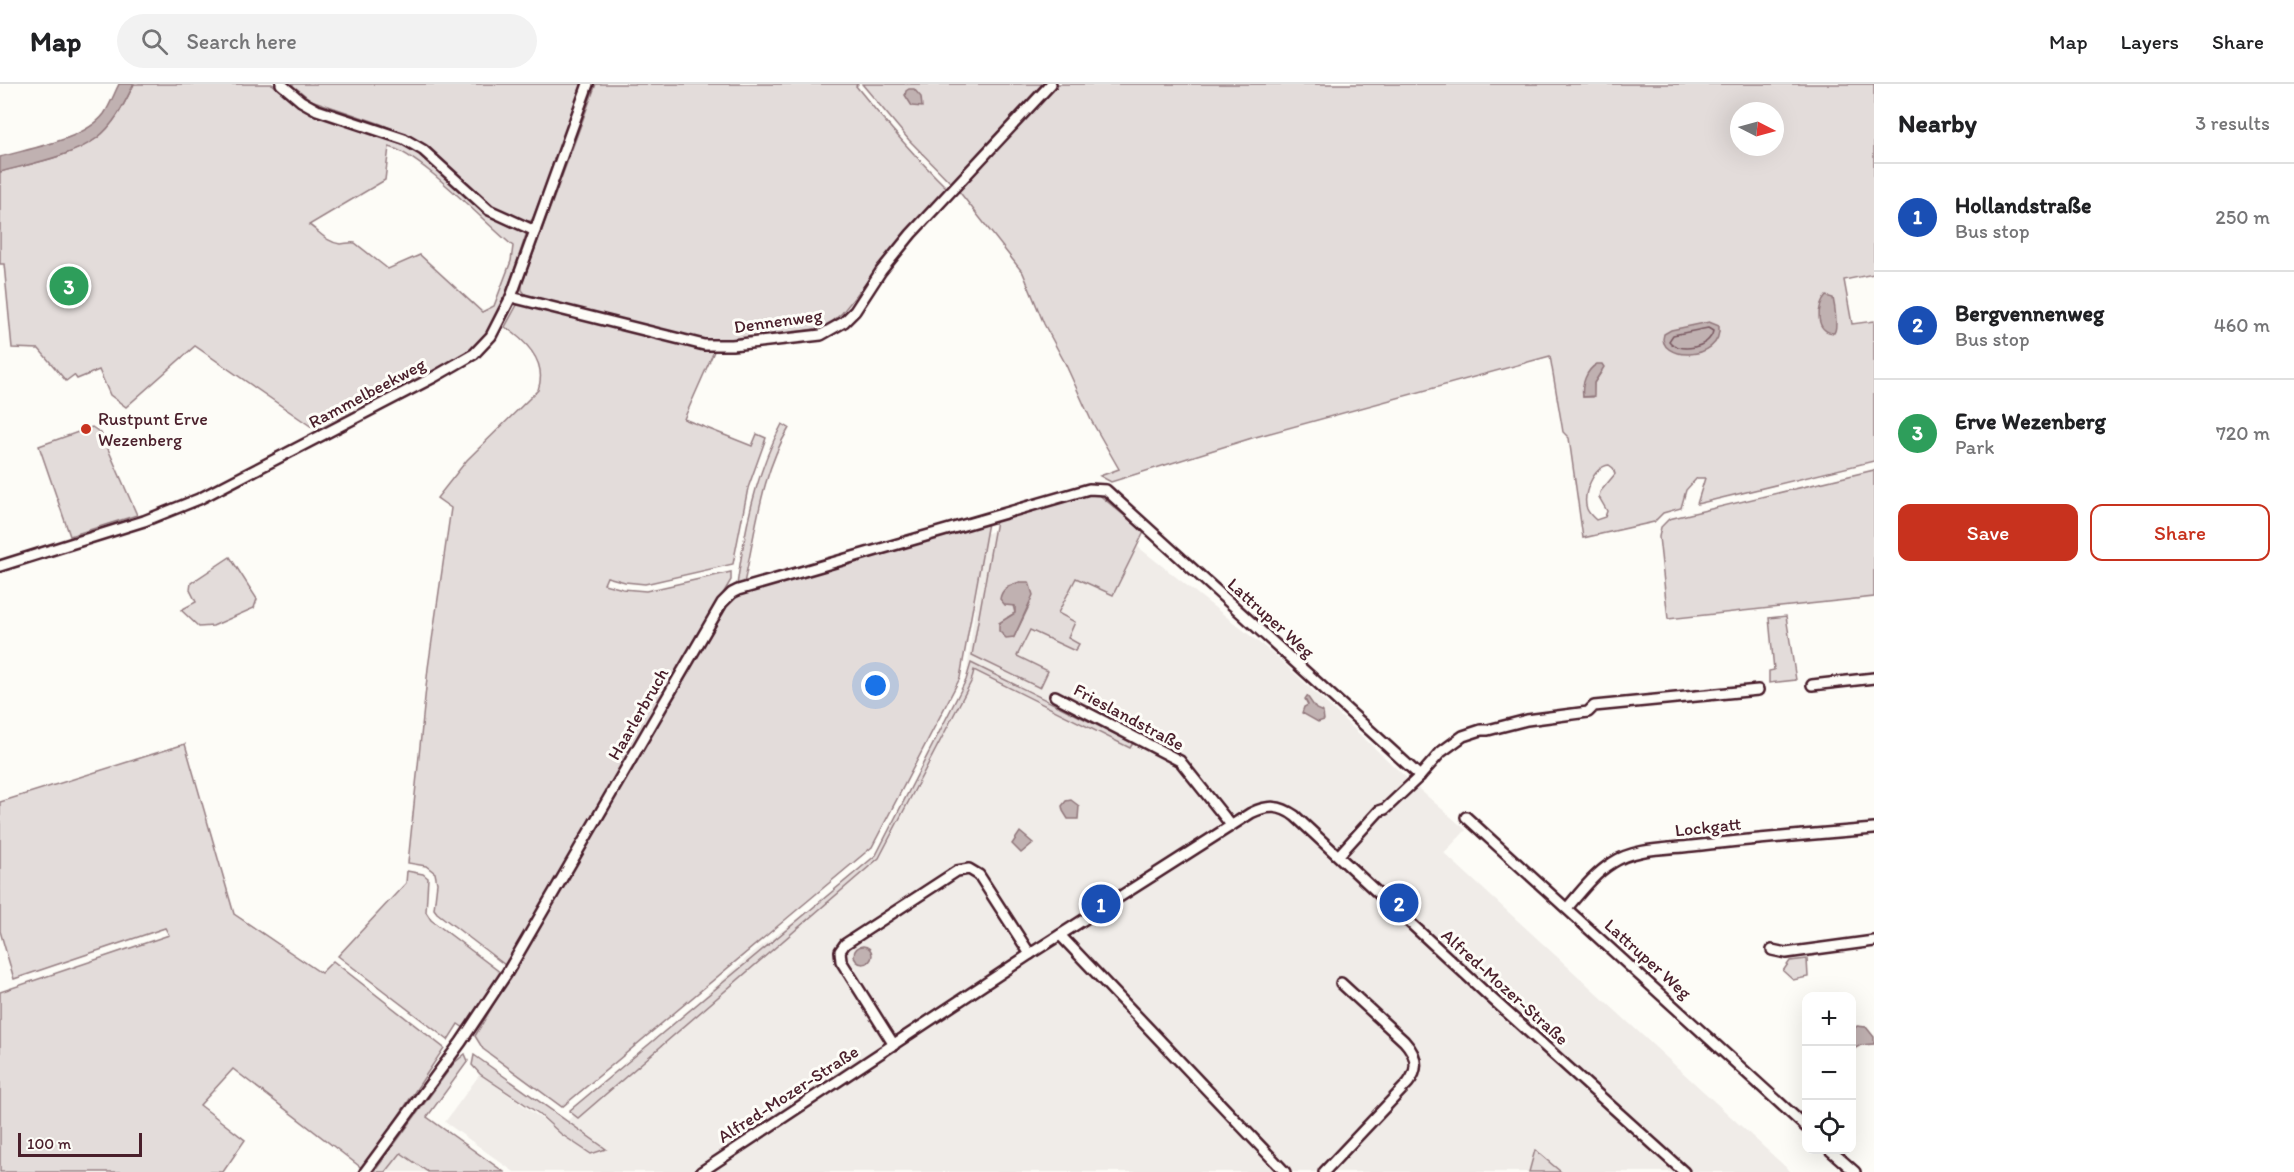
<!DOCTYPE html>
<html lang="en">
<head>
<meta charset="utf-8">
<style>
	body { margin:0; font-family:Itim,sans-serif; background:#f2f2f2; color:#202124 }
	.controls { position:absolute; right:18px; bottom:18px; display:grid; overflow:hidden; border-radius:12px; box-shadow:0 6px 24px #0002 }
	.controls button { width:54px; height:54px; display:grid; place-items:center; padding:0; border:0; border-bottom:2px solid #e0e0e0; background:#fff; color:#202124; font:30px sans-serif }
	.compass { position:absolute; left:1730px; top:18px; width:54px; height:54px; border-radius:50%; background:#fff; box-shadow:0 6px 24px #0002; rotate:96deg }
	.scale { position:absolute; left:18px; bottom:15px; width:124px; box-sizing:border-box; padding-left:6px; border:3px solid #4a1f2b; border-top:0; font-size:16px; line-height:21px; white-space:nowrap; color:#4a1f2b; -webkit-text-stroke:4px #fdfcf7; paint-order:stroke }
	.you { position:absolute; left:876px; top:602px; width:21px; height:21px; margin:-15px; border:4px solid #fff; border-radius:50%; background:#1a73e8; box-shadow:0 0 0 9px #1a73e833 }
	.badge { display:grid; place-items:center; width:39px; height:39px; border-radius:50%; background:#c8321e; color:#fff; font-size:20px; font-weight:700 }
	.pin { position:absolute; translate:-50% -50%; border:3px solid #fff; box-shadow:0 2px 6px #0006 }
	.list { margin:0; padding:0; list-style:none }
	h2 { display:flex; justify-content:space-between; align-items:center; height:78px; margin:0; padding:0 24px; font-size:26px }
	h2 small { font-size:20px; font-weight:400; color:#757577 }
	.list li { display:grid; grid-template-columns:39px 1fr auto; gap:18px; align-items:center; box-sizing:border-box; height:108px; padding:0 24px; border-top:2px solid #e0e0e0 }
	.list b { display:block; font-size:22px; white-space:nowrap }
	.list p { margin:0; font-size:20px; white-space:nowrap; color:#757577 }
	.list em { font-size:20px; font-style:normal; color:#757577 }
	.actions { display:flex; gap:12px; padding:18px 24px }
	.actions a { flex:1; padding:14px 0; border:2px solid #c8321e; border-radius:12px; text-align:center; font-size:21px; color:#c8321e }
	.actions .main { background:#c8321e; color:#fff }
	.icon { flex:none; width:33px; height:33px; fill:none; stroke:currentColor; stroke-width:2; stroke-linecap:round; stroke-linejoin:round }
	.map { position:relative; flex:none; width:1874px; height:1088px; overflow:hidden }
	header { display:flex; align-items:center; gap:36px; box-sizing:border-box; height:84px; padding:0 30px; background:#fff; border-bottom:2px solid #e0e0e0 }
	header strong { font-size:28px }
	nav { display:flex; gap:33px; margin-inline-start:auto; font-size:21px }
	.search { width:420px; height:54px; background:#f2f2f2; display:flex; align-items:center; gap:15px; box-sizing:border-box; padding:0 21px; border-radius:33px; color:#757577; font-size:22px }
	main { display:flex }
	aside { flex:1; background:#fff }
	.map>svg:first-child { display:block }
</style>
</head>
<body>
<header>
<strong>Map</strong>
<div class="search"><svg class="icon" aria-label="search" viewBox="0 0 24 24"><circle cx="10" cy="10" r="6"/><path d="M15 15l6 6"/></svg>Search here</div>
<nav><a>Map</a><a>Layers</a><a>Share</a></nav>
</header>
<main>
<div class="map">
<svg width="1874" height="1088" viewBox="0 0 1874 1088">
	<rect width="100%" height="100%" fill="#fdfcf7"/>
	<filter id="ink" filterUnits="userSpaceOnUse"><feTurbulence type="fractalNoise" baseFrequency=".0167" numOctaves="2"/><feDisplacementMap in="SourceGraphic" scale="12" xChannelSelector="R" yChannelSelector="G"/><feConvolveMatrix kernelMatrix="1 2 1 2 8 2 1 2 1" color-interpolation-filters="sRGB"/></filter>
	<g filter="url(#ink)">
		<g fill="#f0ece8">
			<polygon points="1085,421 1276,572 1412,699 1466,746 1444,769 1791,1088 514,1088 445,1038 480,990 557,1046 751,870 880,774 964,613 984,450"/>
			<polygon points="398,1067 428,1088 382,1088"/>
		</g>
		<g fill="#e3dcda" stroke="#967e82" stroke-width="1.5" fill-rule="evenodd">
			<path d="M134 0H272L299 21 393 52 414 65 497 134 524 147 526 151 501 225 487 251 471 267 462 275 319 348 195 262 126 323 110 311 99 286 77 295 74 291 66 297 39 265 12 264 4 180H0V88C29 80 73 72 97 54 115 40 124 20 134 0ZM389 63C419 69 485 139 513 162L511 177 494 222 482 228 420 171 388 185 355 159C350 158 345 160 340 160 326 158 320 148 309 141L385 96Z"/>
			<polygon points="291,0 584,0 533,134 531,137 520,137 492,124 403,50 381,40 311,16"/>
			<path d="M596 0H858L856 2C885 38 914 72 947 104L907 148 842 229 833 237 821 244 725 259 698 257 526 211 522 206V200Z"/>
			<polygon points="862,0 1042,0 951,99 909,56"/>
			<path d="M1056 0H1874V190L1844 196 1852 240 1874 237V377L1697 420 1705 394H1697L1686 406 1681 424 1663 429 1654 438 1583 454 1569 354 1563 348 1562 342 1550 272 1252 354 1111 398 1100 392 1119 385 1091 336 1065 279 1044 240 1023 189 958 106ZM1739 27H1775V63H1739ZM1602 287 1594 299 1593 313H1583L1585 296ZM1609 381 1613 384 1615 390 1600 408 1599 413 1607 427 1605 433 1596 436C1592 432 1589 430 1587 425 1582 411 1593 383 1609 381Z"/>
			<path d="M525 220 715 265 684 335 752 362 757 350 766 354 748 404 733 480 645 500 625 498 607 493 604 500 623 505 646 507 731 488V496L505 881 437 829 434 825 437 799 435 789 426 782 408 779 428 584 451 424 437 414 467 376 538 306C548 278 526 257 505 243L517 221Z"/>
			<path d="M782 340 789 344C761 390 756 447 744 499L737 501C745 445 755 390 782 340Z"/>
			<polygon points="92,343 101,349 137,431 70,452 39,362"/>
			<polygon points="1874,386 1874,513 1668,535 1659,453 1661,443 1669,435"/>
			<path d="M1091 404 1144 448 1113 511 1076 494 1058 529 1075 538 1068 554 1079 560 1075 567 1030 546 1017 572 1048 587 1040 604 972 571 997 431ZM1020 498 1030 520 1014 553 1008 533 1015 529 1008 502Z"/>
			<polygon points="989,433 960,594 872,763 562,1023 483,965 475,952 733,512"/>
			<polygon points="230,473 257,515 254,524 213,542 199,543 181,526 196,518 190,506 191,499"/>
			<polygon points="1786,532 1796,596 1769,599 1769,587 1774,586 1769,534"/>
			<polygon points="971,579 1133,659 1130,664 974,586 971,598 879,774 578,1034 569,1027 876,771 966,596"/>
			<polygon points="185,660 234,830 321,889 333,877 444,964 363,1085 233,985 200,1021 245,1056 223,1088 0,1088 0,908 169,851 165,844 14,895 0,847 0,718"/>
			<polygon points="407,787 423,790 428,794 426,828 431,836 501,889 467,946 458,940 448,956 338,872 406,799"/>
			<polygon points="1807,875 1808,893 1793,896 1783,887 1790,877"/>
			<polygon points="465,970 468,977 427,1033 504,1088 428,1088 401,1069 386,1088 374,1088 454,979"/>
			<polygon points="474,971 606,1065 591,1070 561,1050 538,1029 480,990 472,981"/>
			<polygon points="1535,1066 1561,1088 1529,1088"/>
		</g>
		<g fill="#c0b1b1" stroke="#91777b" stroke-width="1.5">
			<path d="M119 0H134C124 20 115 40 97 54 73 72 29 80 0 88V73C31 64 84 56 104 30 110 21 114 10 119 0Z"/>
			<polygon points="909,5 914,5 921,13 922,23 912,22 905,11 906,7"/>
			<path d="M1826 212 1833 214C1835 223 1838 244 1834 249 1815 248 1816 223 1826 212Z"/>
			<path d="M1709 238 1719 242C1723 279 1655 277 1664 250L1671 246Z"/>
			<path d="M1597 280H1602L1604 283 1594 299V312L1583 313C1581 301 1586 286 1597 280Z"/>
			<path d="M1020 498H1029L1033 511 1014 553 1006 554 999 547V539L1015 529V522L1005 521 1000 515C1002 503 1010 502 1020 498Z"/>
			<polygon points="1307,612 1316,625 1323,628 1324,636 1318,638 1302,629 1304,623 1308,621 1305,615"/>
			<polygon points="1071,716 1079,722 1078,735 1068,735 1063,727 1062,722 1066,717"/>
			<polygon points="1020,748 1033,759 1021,769 1012,760"/>
			<circle cx="863" cy="871" r="9"/>
			<polygon points="1857,942 1866,943 1874,953 1874,960 1861,961 1852,966 1852,947"/>
		</g>
		<g fill="none" stroke-linecap="round" stroke-linejoin="round">
			<path stroke="#795961" stroke-width="1.5" d="M1708 244 1713 247C1710 264 1679 270 1669 257L1673 251Z"/>
			<defs>
				<g id="minor">
					<polyline points="281,0 301,17 317,26 404,55 423,66 489,126 535,147"/>
					<polyline points="511,213 704,261 732,261 821,251 844,238 855,227 881,187 911,150 1051,0"/>
					<polyline points="0,482 144,437 199,415 434,293 474,270 491,252 511,213 588,0"/>
					<polyline points="1812,601 1874,594"/>
					<polyline points="1055,612 1180,677 1231,741"/>
					<polyline points="1466,733 1806,1043"/>
					<polyline points="1339,771 1379,727 1385,725 1420,692 1441,668 1463,652 1481,646 1488,646 1527,636 1588,628 1594,622 1758,606"/>
					<path d="M1567 824C1580 809 1594 790 1612 779 1634 764 1667 765 1692 762 1752 755 1813 750 1874 745"/>
					<polyline points="1060,851 1285,1088"/>
					<polyline points="1772,866 1786,869 1874,857"/>
					<polyline points="894,961 841,877 840,867 845,860 957,787 969,785 979,791 1030,870"/>
					<polyline points="1830,1066 1855,1088"/>
					<polyline points="365,1088 461,958 507,889 722,519 732,509 738,506 1089,405 1106,406 1420,692"/>
					<path d="M701 1088 1030 870 1251 729C1268 721 1280 721 1295 732L1489 912 1684 1088"/>
					<path d="M1324 1088 1408 999C1420 984 1416 970 1404 957L1341 899"/>
				</g>
			</defs>
			<use href="#minor" stroke="#4a1f2b" stroke-width="14"/>
			<use href="#minor" stroke="#fdfcf7" stroke-width="9"/>
		</g>
	</g>
	<circle fill="#c8321e" stroke="#fdfcf7" stroke-width="2" cx="86" cy="345" r="6"/>
	<g text-anchor="middle" stroke-width="6" stroke-linejoin="round" paint-order="stroke">
		<g font-size="18" fill="#4a1f2b" stroke="#fdfcf7">
			<text transform="translate(778 237) rotate(-8)" y="6">Dennenweg</text>
			<text transform="translate(367 309) rotate(-28)" y="6">Rammelbeekweg</text>
			<text transform="translate(1271 534) rotate(42)" y="6">Lattruper Weg</text>
			<text transform="translate(638 630) rotate(-60)" y="6">Haarlerbruch</text>
			<text transform="translate(1129 633) rotate(28)" y="6">Frieslandstraße</text>
			<text transform="translate(1708 743) rotate(-6)" y="6">Lockgatt</text>
			<text transform="translate(1648 875) rotate(42)" y="6">Lattruper Weg</text>
			<text transform="translate(1505 903) rotate(42)" y="6">Alfred-Mozer-Straße</text>
			<text transform="translate(788 1010) rotate(-33)" y="6">Alfred-Mozer-Straße</text>
		</g>
		<g font-size="18" fill="#4a1f2b" stroke="#fdfcf7" text-anchor="start">
			<text x="98" y="341">Rustpunt Erve<tspan x="98" dy="21">Wezenberg</tspan></text>
		</g>
	</g>
</svg>
<div class="controls">
<button>+</button>
<button>−</button>
<button><svg class="icon" aria-label="locate" viewBox="0 0 24 24"><circle cx="12" cy="12" r="6"/><path d="M12 2v4M12 18v4M2 12h4M18 12h4"/></svg></button>
</div>
<svg class="compass" viewBox="-18 -18 36 36"><path d="M0-13l5 13h-10z" fill="#e53935"/><path d="M0 13l5-13h-10z" fill="#757577"/></svg>
<div class="scale">100 m</div>
<div class="you"></div>
<div class="pin badge" style="left:1101px;top:820px;background:#1a4fb4">1</div>
<div class="pin badge" style="left:1399px;top:819px;background:#1a4fb4">2</div>
<div class="pin badge" style="left:69px;top:202px;background:#2e9e5b">3</div>
</div>
<aside>
<h2>Nearby<small>3 results</small></h2>
<ul class="list">
<li><span class="badge" style="background:#1a4fb4">1</span><div><b>Hollandstraße</b><p>Bus stop</p></div><em>250 m</em></li>
<li><span class="badge" style="background:#1a4fb4">2</span><div><b>Bergvennenweg</b><p>Bus stop</p></div><em>460 m</em></li>
<li><span class="badge" style="background:#2e9e5b">3</span><div><b>Erve Wezenberg</b><p>Park</p></div><em>720 m</em></li>
</ul>
<div class="actions"><a class="main">Save</a><a>Share</a></div>
</aside>
</main>
</body>
</html>
